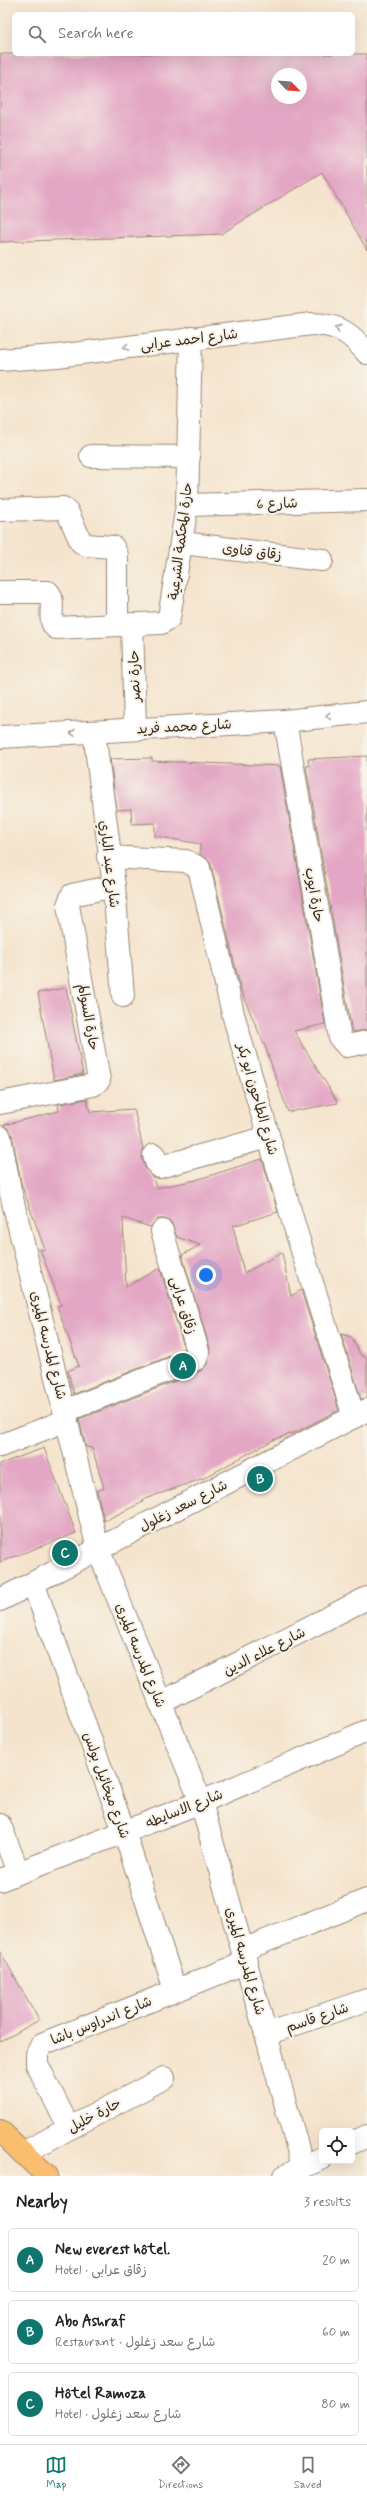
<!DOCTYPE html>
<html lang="en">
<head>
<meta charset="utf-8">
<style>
	body { margin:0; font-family:Mynerve,"Playpen Sans Arabic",sans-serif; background:#f6f6f6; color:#222 }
	.controls { position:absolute; right:12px; bottom:12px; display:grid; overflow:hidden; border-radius:6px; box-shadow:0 4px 16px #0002 }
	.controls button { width:36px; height:36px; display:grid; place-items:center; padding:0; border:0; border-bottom:1px solid #e0e0e0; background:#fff; color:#222; font:20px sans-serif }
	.compass { position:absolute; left:271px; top:68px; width:36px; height:36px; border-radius:50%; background:#fff; box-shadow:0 4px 16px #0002; rotate:115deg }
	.you { position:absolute; left:206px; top:1275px; width:14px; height:14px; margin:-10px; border:3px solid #fff; border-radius:50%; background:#1a73e8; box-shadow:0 0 0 6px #1a73e833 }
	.badge { display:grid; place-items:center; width:26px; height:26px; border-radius:50%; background:#0f766e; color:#fff; font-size:13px; font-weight:700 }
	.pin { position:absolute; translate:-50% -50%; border:2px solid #fff; box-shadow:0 1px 4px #0006 }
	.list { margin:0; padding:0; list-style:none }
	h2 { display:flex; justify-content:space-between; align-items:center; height:52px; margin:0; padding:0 16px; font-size:17px }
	h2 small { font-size:13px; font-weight:400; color:#767676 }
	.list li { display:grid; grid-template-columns:26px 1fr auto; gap:12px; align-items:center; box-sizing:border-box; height:64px; margin:0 8px 8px; padding:0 8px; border:1px solid #e0e0e0; border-radius:6px }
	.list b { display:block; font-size:15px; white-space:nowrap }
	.list p { margin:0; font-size:13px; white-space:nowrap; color:#767676 }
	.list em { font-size:13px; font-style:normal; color:#767676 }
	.icon { flex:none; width:22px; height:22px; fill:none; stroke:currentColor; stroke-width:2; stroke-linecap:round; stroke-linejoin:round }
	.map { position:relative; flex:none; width:367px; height:2176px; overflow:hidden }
	.search { position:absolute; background:#fff; box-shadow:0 4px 16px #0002; left:12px; right:12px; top:12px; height:44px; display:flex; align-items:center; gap:10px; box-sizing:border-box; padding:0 14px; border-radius:6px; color:#767676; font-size:15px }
	.sheet { height:268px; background:#fff }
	nav { display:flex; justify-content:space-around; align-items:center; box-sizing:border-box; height:56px; border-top:1px solid #e0e0e0; background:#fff; font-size:11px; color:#767676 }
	nav a { display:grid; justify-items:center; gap:2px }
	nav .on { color:#0f766e }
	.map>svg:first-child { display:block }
</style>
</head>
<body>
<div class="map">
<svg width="367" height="2176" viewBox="0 0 367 2176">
	<rect width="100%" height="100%" fill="#f7f3e8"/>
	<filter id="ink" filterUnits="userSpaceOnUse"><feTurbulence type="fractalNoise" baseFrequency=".025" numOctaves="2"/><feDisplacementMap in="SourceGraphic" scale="8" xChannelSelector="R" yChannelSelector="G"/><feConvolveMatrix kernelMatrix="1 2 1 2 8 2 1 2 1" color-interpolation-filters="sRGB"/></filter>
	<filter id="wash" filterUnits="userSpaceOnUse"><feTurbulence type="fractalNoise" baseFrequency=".012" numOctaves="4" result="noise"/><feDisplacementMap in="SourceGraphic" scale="16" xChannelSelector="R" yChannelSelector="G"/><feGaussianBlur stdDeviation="0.9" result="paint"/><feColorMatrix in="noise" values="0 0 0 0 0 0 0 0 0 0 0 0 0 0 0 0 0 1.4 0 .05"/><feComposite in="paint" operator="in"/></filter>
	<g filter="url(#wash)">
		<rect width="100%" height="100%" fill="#f5e4cd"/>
		<g id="blocks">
			<g fill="#e3a6c4" fill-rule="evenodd">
				<path d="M0 54H367V250L322 172 221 234 0 242ZM277 74H301V98H277Z"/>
				<polygon points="367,756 367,1030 352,1032 306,766 309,766 308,759"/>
				<polygon points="152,758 152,761 280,766 325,1024 294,1031 338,1103 288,1112 266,1049 241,991 211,865 209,860 200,855 200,844 155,836 155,823 132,824 131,809 117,810 110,759"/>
				<polygon points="66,988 83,1074 54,1080 38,993"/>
				<polygon points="87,1099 90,1112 134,1109 143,1149 142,1159 145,1168 153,1177 156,1188 196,1180 262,1159 278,1212 233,1226 244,1273 282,1253 291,1296 301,1290 339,1410 296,1432 273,1440 204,1478 142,1500 143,1502 104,1521 97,1491 104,1488 92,1448 86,1447 79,1419 201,1371 208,1363 210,1349 182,1255 200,1245 177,1237 171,1222 165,1219 158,1219 150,1227 123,1218 126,1287 160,1268 185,1350 74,1394 68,1371 79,1366 57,1306 61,1305 40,1249 45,1250 21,1183 12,1135 4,1125 59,1111 58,1104"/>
				<polygon points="341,1334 351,1337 360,1354 367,1359 367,1398 361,1399"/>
				<polygon points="44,1448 76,1533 0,1562 0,1464"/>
				<polygon points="0,1951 39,2020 0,2042"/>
			</g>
		</g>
	</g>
	<g filter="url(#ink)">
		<use href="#blocks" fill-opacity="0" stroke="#988776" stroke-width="1"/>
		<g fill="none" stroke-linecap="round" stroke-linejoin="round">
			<defs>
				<g id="minor">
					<path d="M0 360 57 356 312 324C340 325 350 333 367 353"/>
					<polyline points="91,456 189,457"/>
					<polyline points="187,505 367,500"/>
					<polyline points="0,510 63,508 67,511 81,542 86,545 113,547 117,555 117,625"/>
					<polyline points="182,543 322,560"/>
					<path d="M0 592H48C57 601 46 620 56 628L161 623 169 618 187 505 191 338"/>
					<polyline points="132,624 135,728"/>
					<polyline points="285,721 340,1038 347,1046 367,1042"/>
					<polyline points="94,732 114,886 123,996"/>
					<polyline points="0,737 285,721 367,712"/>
					<polyline points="108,857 186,861 199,868 233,1014 296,1231 354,1417"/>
					<polyline points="0,1103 93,1085 99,1080 68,905 72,895 114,886"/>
					<polyline points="0,1137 10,1190 98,1549 201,1802 303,2167"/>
					<polyline points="154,1155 157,1164 160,1167 268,1137"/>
					<polyline points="65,1411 196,1359 198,1352 195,1341 162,1231"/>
					<polyline points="0,1446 67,1420"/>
					<polyline points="33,1583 124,1831 175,1990"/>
					<polyline points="0,1600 367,1410"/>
					<polyline points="160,1703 367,1598"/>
					<polyline points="0,1825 18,1872"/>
					<polyline points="0,1880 201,1802 367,1731"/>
					<polyline points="243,1950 367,1900"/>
					<polyline points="266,2034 367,2000"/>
					<polyline points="69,2128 37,2064 37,2054 42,2044 247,1962"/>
					<polyline points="352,2143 367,2136"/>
					<polyline points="23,2153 164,2078"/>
					<polyline points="285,2176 322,2158"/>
				</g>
				<polyline id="major" points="0,2131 47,2176"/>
			</defs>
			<use href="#minor" stroke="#988776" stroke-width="24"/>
			<use href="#major" stroke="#988776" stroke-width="24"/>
			<use href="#minor" stroke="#fff" stroke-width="22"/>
			<use href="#major" stroke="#fbbd6e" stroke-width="22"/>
		</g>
		<defs><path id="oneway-chevron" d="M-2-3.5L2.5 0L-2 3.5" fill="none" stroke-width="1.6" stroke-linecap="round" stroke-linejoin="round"/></defs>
		<g stroke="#a79f9a">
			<use href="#oneway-chevron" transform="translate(338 328) rotate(-159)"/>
			<use href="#oneway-chevron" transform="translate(126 347) rotate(173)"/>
			<use href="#oneway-chevron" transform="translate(328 716) rotate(174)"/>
			<use href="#oneway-chevron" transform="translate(73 733) rotate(177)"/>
		</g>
	</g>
	<g text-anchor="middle" stroke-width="4" stroke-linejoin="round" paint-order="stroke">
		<g font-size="14" fill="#3b2a1e" stroke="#f7f3e8">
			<text transform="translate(189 339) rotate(-7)" y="5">شارع احمد عرابى</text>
			<text transform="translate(277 503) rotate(-2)" y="5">شارع 6</text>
			<text transform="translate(180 541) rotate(-83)" y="5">حارة المحكمة الشرعية</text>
			<text transform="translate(252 551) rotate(7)" y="5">زقاق قناوى</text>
			<text transform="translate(134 676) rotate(-92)" y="5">حارة نصر</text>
			<text transform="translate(184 726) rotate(-3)" y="5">شارع محمد فريد</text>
			<text transform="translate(110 864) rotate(83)" y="5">شارع عبد الباري</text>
			<text transform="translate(315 895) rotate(80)" y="5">حارة ايوب</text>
			<text transform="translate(89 1017) rotate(80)" y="5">حارة السوالم</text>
			<text transform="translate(258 1099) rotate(74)" y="5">شارع الطاحون ابو بكر</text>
			<text transform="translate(184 1305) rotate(73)" y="5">زقاق عرابى</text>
			<text transform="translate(49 1345) rotate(76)" y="5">شارع المدرسه الميرى</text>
			<text transform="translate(183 1505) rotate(-27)" y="5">شارع سعد زغلول</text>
			<text transform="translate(264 1651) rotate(-27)" y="5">شارع علاء الدين</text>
			<text transform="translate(141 1655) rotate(68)" y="5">شارع المدرسه الميرى</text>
			<text transform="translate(107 1785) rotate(70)" y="5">شارع ميخائيل بولس</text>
			<text transform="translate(184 1808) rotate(-22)" y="5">شارع الاسايطه</text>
			<text transform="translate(246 1961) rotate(74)" y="5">شارع المدرسه الميرى</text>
			<text transform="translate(317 2017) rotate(-19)" y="5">شارع قاسم</text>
			<text transform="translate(101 2020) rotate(-22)" y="5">شارع اندراوس باشا</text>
			<text transform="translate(94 2115) rotate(-28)" y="5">حارة خليل</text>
		</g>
	</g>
</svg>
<div class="controls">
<button><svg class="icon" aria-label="locate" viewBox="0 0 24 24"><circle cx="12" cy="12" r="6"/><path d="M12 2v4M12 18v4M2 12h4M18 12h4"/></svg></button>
</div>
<svg class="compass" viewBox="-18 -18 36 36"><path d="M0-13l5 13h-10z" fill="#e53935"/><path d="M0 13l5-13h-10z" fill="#767676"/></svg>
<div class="you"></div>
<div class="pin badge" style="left:183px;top:1366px">A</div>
<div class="pin badge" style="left:260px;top:1479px">B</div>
<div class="pin badge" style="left:65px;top:1553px">C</div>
<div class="search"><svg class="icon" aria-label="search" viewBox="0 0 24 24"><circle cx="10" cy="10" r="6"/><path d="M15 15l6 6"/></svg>Search here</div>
</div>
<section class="sheet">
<h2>Nearby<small>3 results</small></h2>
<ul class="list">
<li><span class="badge">A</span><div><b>New everest hôtel.</b><p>Hotel · زقاق عرابى</p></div><em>20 m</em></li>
<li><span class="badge">B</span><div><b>Abo Ashraf</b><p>Restaurant · شارع سعد زغلول</p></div><em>60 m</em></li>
<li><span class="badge">C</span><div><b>Hôtel Ramoza</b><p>Hotel · شارع سعد زغلول</p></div><em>80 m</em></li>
</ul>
</section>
<nav>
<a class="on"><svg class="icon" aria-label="map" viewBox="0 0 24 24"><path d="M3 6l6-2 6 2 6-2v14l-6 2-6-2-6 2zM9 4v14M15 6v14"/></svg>Map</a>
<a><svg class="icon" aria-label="directions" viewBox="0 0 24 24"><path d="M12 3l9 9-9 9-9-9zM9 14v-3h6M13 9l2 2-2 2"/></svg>Directions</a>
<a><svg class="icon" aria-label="saved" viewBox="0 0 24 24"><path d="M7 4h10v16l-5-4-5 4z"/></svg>Saved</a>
</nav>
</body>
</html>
